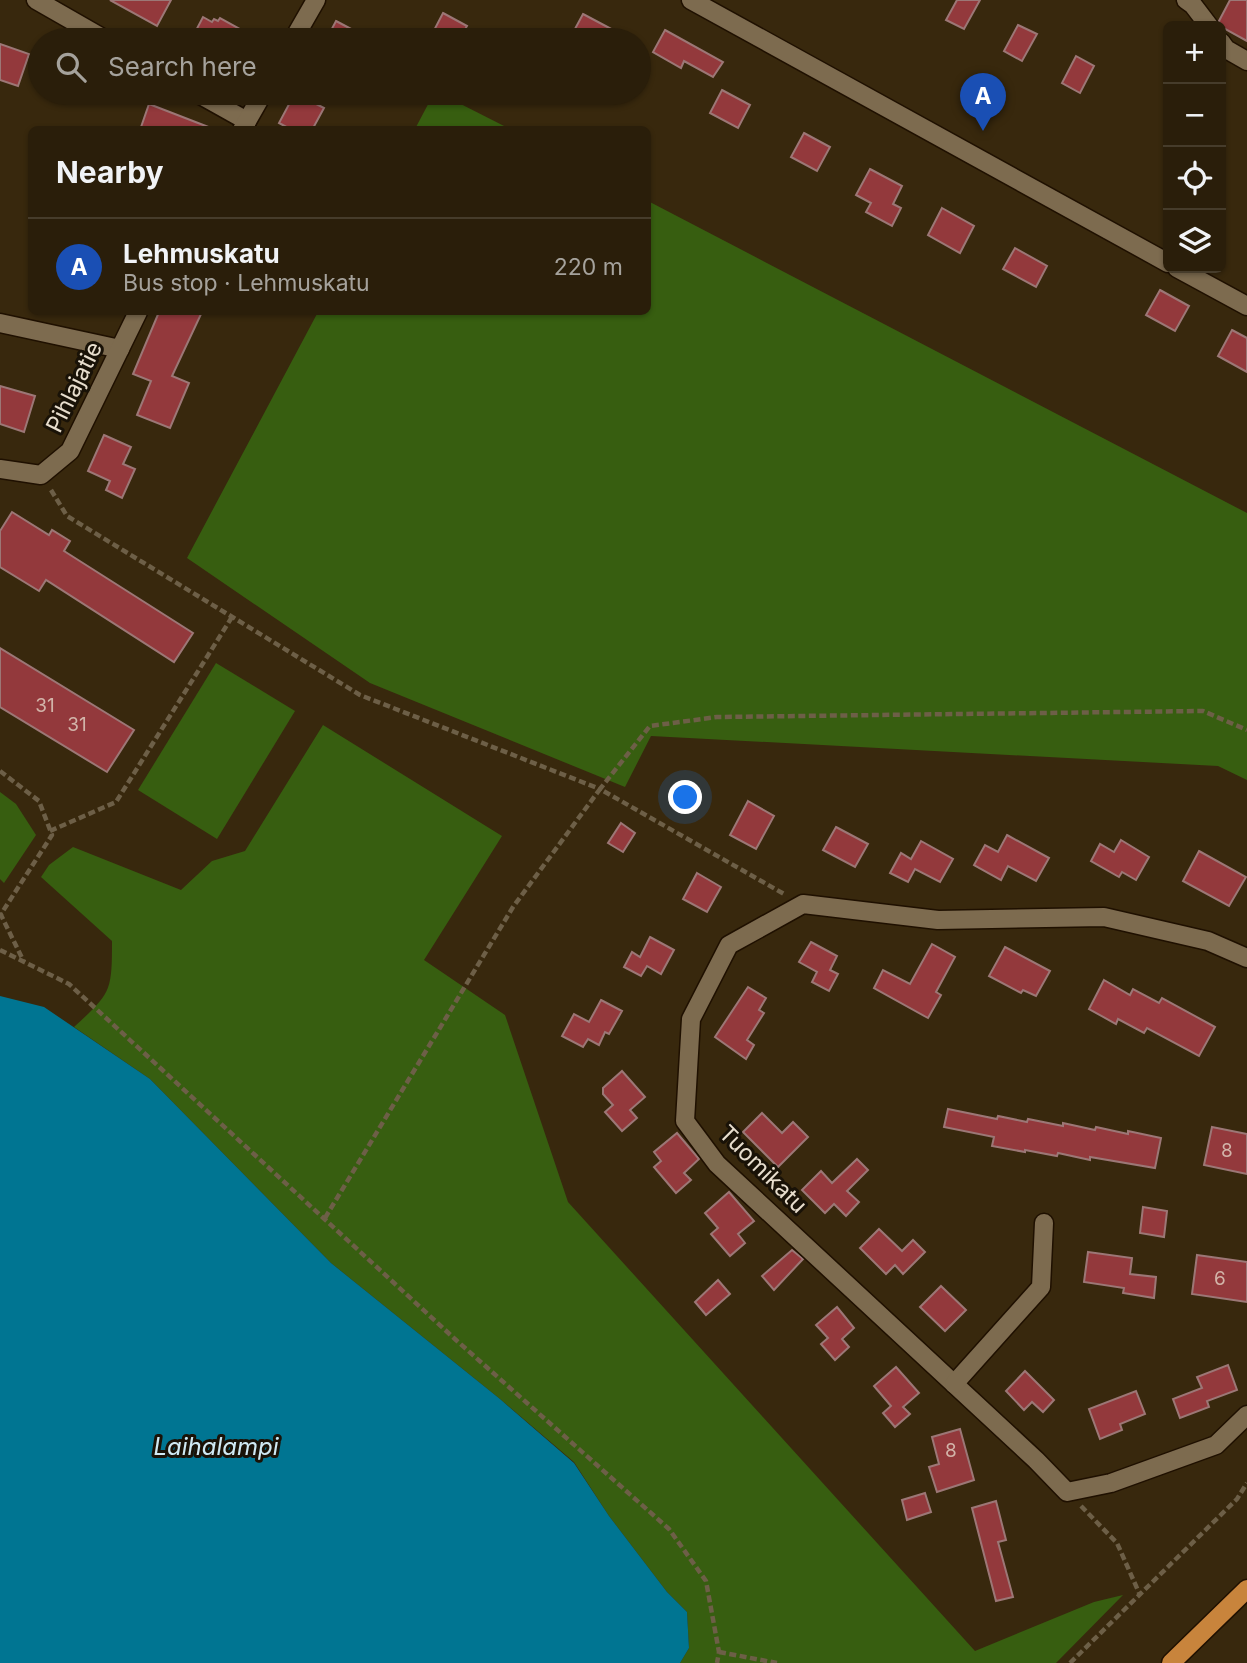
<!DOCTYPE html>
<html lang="en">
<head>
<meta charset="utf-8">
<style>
	body { margin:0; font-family:Inter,sans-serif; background:#322713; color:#f1f3f6 }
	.controls { position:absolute; right:21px; top:21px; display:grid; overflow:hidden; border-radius:10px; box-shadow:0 2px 5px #0004 }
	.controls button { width:63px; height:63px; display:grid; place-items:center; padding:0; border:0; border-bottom:2px solid #463c2b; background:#2a1e0a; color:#f1f3f6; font:35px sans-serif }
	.you { position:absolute; left:686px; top:798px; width:24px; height:24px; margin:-18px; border:5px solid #fff; border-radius:50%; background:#1a73e8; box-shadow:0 0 0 10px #1a73e833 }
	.badge { display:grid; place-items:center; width:46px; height:46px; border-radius:50%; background:#2563eb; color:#fff; font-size:23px; font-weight:700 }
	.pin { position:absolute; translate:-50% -58px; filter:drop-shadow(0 2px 4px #0008) }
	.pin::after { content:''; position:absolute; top:37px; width:24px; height:21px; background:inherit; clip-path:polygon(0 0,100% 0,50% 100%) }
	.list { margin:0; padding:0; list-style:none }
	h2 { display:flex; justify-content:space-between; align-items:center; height:91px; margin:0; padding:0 28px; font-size:30px }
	h2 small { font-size:23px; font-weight:400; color:#a5a29c }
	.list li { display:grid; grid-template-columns:46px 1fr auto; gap:21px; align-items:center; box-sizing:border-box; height:98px; padding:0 28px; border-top:2px solid #463c2b }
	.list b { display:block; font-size:26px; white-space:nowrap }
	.list p { margin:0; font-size:23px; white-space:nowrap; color:#a5a29c }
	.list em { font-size:23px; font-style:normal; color:#a5a29c }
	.icon { flex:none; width:38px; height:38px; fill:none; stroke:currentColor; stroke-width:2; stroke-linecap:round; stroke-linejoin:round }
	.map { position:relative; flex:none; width:1247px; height:1663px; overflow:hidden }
	.search { position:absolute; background:#2a1e0a; box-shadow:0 2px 5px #0004; left:28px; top:28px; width:623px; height:77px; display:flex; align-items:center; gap:18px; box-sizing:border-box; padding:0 24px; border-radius:38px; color:#a5a29c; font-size:26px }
	.panel { position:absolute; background:#2a1e0a; box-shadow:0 2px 5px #0004; left:28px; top:126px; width:623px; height:189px; border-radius:10px }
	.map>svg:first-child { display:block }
</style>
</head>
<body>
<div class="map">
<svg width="1247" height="1663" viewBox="0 0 1247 1663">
	<rect width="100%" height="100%" fill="#38280d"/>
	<g fill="#375e10">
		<polygon points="434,93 439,93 510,129 415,129"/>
		<polygon points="648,201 1247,513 1247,780 1218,766 651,736 625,787 370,683 187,558 318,312 648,312"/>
		<polygon points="216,663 295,711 217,839 138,790"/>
		<path d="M323 725 502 836 424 960 505 1015 568 1202 975 1651 1094 1602 1123 1595 1056 1663H680L689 1648 687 1612 667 1592 609 1516 574 1462 500 1399 331 1263 150 1079 74 1027C111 993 112 992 112 941L41 877 49 865 73 847 181 890 212 861 245 851Z"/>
		<polygon points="0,792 16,804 36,835 4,883 0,879"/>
	</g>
	<polygon fill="#007592" points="0,996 44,1007 150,1079 331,1263 500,1399 574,1463 609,1516 667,1592 687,1612 689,1648 680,1663 0,1663"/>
	<g fill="#93393c" stroke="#9c7776" stroke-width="2">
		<polygon points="110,0 171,0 157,26"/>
		<polygon points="957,0 980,0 964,29 946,20"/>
		<polygon points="1230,0 1247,0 1247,41 1220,26 1219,21"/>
		<polygon points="443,13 467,26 459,40 429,40"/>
		<polygon points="583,14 632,40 569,40"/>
		<polygon points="203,17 212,22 214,19 218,21 220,18 260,40 191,40"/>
		<polygon points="336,21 372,40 326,40"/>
		<polygon points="1018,25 1037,34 1022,61 1004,51"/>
		<polygon points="665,30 723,62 713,77 684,61 681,68 653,52"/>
		<polygon points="0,44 29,54 18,86 0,80"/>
		<polygon points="1076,56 1094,66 1080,93 1062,83"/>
		<polygon points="722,90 750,105 738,128 710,113"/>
		<polygon points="295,93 324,108 312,130 292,130 279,123"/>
		<polygon points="149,104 211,128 211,130 140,130"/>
		<polygon points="804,133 830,147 817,171 791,157"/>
		<polygon points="870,169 902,186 893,204 901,208 892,226 866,212 871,203 856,195"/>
		<polygon points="942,208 974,226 960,253 928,235"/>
		<polygon points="1015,248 1047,266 1036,287 1003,269"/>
		<polygon points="1160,290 1189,306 1175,331 1146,315"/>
		<polygon points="159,312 202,312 172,376 189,383 170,428 137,415 151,381 133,374"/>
		<polygon points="1232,330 1247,338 1247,372 1218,356"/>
		<polygon points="0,386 35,396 24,432 0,424"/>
		<polygon points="104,435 131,447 123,464 135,469 122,498 106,490 110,481 88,471"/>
		<polygon points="12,512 49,535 52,530 70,541 64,551 193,633 174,662 46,580 39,591 0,567 0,531"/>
		<polygon points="0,648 134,730 107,772 0,707"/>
		<polygon points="748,801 774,816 756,849 730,835"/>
		<polygon points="621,823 635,833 623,852 608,843"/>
		<polygon points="836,827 868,844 855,867 823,850"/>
		<polygon points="1007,835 1049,858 1036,881 1008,866 1001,880 974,865 985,845 998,852"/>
		<polygon points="1121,840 1149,857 1136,880 1122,872 1119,877 1091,861 1100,844 1114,852"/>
		<polygon points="921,841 953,859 940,882 915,869 908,882 890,873 901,853 911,859"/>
		<polygon points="1199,851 1246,877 1229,906 1183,881"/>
		<polygon points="697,873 721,887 707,912 683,899"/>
		<polygon points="650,937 674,950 661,974 647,966 641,976 624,967 632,952 640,957"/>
		<polygon points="811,942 837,956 830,970 838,974 829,991 812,982 817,972 799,962"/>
		<polygon points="932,944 955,957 936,992 941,995 928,1018 874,988 883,970 910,984"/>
		<polygon points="1005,947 1050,971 1036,996 1023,990 1021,993 989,976"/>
		<polygon points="1104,980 1130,995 1133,989 1159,1003 1162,998 1215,1027 1199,1056 1147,1028 1144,1033 1118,1019 1116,1024 1089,1009"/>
		<polygon points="748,987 766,998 759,1010 764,1013 747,1040 754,1045 746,1059 715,1037"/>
		<polygon points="601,1000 622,1011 609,1034 605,1032 599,1045 588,1039 583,1047 562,1036 574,1014 589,1022"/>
		<polygon points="622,1071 645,1097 630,1110 637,1118 622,1131 605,1112 613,1105 603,1094 603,1088"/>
		<polygon points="948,1109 997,1119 998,1116 1027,1122 1028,1119 1063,1126 1063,1123 1095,1130 1096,1127 1128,1134 1128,1131 1161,1138 1155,1168 1090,1157 1090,1160 1058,1153 1057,1156 1025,1150 1025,1152 992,1146 994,1137 944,1127"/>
		<polygon points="762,1113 782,1133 793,1122 808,1137 778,1167 743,1132"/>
		<polygon points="1212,1127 1247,1134 1247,1174 1204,1165"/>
		<polygon points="677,1133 699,1159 684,1173 691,1180 676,1193 654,1167 661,1161 654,1152"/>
		<polygon points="857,1159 868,1170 847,1191 859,1202 846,1216 834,1204 825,1213 802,1190 821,1171 832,1183"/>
		<polygon points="729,1192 754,1221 738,1234 745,1243 730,1256 711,1234 718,1228 705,1213"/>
		<polygon points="1143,1207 1167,1211 1164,1237 1140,1233"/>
		<polygon points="879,1229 902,1251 913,1240 925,1252 903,1274 895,1265 886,1274 860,1248"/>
		<polygon points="792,1250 803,1259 774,1290 762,1276"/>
		<polygon points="1088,1252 1132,1258 1130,1274 1156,1277 1154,1298 1123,1293 1124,1288 1084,1282"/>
		<polygon points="1197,1255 1247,1262 1247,1302 1192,1294"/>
		<polygon points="718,1280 730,1294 706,1315 695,1302"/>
		<polygon points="941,1286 966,1310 945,1331 920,1307"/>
		<polygon points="837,1307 854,1328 842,1339 849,1347 835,1360 821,1344 828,1338 816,1325"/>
		<polygon points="1228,1365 1237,1390 1207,1401 1209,1407 1180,1418 1173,1399 1202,1388 1197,1377"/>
		<polygon points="896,1367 919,1393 903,1407 910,1414 895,1427 883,1413 891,1406 874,1386"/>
		<polygon points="1025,1371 1054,1400 1043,1412 1032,1402 1024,1410 1006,1391"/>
		<polygon points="1136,1391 1145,1414 1120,1424 1122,1430 1100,1439 1089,1409"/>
		<polygon points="960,1429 974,1480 937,1492 929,1467 939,1464 932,1437"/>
		<polygon points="925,1493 931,1512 907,1520 902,1500"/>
		<polygon points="996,1501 1006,1540 998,1542 1013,1597 996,1601 972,1508"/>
	</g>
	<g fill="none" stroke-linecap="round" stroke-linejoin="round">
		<defs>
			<g id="minor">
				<polyline points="36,0 106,40"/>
				<polyline points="691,0 1168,263"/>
				<polyline points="1186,0 1193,5 1209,26"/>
				<polyline points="293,40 316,0"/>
				<polyline points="1221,42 1226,49 1247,61"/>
				<polyline points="197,93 247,121"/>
				<polyline points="242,130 263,93"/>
				<polyline points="1177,268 1247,306"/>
				<polyline points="0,323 120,349"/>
				<polyline points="0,469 41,475 70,451 138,312"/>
				<polyline points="1247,958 1208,941 1104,917 938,920 803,904 729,945 691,1019 685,1121 717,1164 1036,1460 1067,1492 1111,1483 1216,1445 1247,1415"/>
				<polyline points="954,1384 1041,1287 1044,1223"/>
			</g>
			<polyline id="major" points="1171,1663 1247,1589"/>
		</defs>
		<use href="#minor" stroke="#1f1000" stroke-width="21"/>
		<use href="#major" stroke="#1f1000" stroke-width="21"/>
		<g stroke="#6d5f47" stroke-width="4.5" stroke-dasharray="7 3.5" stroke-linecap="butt">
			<polyline points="51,490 67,516 360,695 600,789 650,726 717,717 1203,711 1247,730"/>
			<polyline points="0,771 39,801 52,835 1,914"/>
			<polyline points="50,831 116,802 232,617"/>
			<polyline points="0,913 24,962"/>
			<polyline points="0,950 69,984 456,1340 669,1529 706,1581 719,1652 717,1663"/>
			<polyline points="325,1218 513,907 600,789 784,894"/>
			<polyline points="1081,1506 1117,1543 1140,1595"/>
			<polyline points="719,1652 777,1663"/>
			<polyline points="1070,1663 1237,1499 1247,1483"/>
		</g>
		<use href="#minor" stroke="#7d6b4f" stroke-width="18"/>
		<use href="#major" stroke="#c8843c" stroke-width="18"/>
	</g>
	<g text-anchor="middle" stroke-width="6" stroke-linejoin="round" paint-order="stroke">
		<g font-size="19" fill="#d2b4a9">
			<text x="45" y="712">31</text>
			<text x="77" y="731">31</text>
			<text x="1227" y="1157">8</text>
			<text x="1220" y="1285">6</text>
			<text x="951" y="1457">8</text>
		</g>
		<g font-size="23" fill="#e7ddcd" stroke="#191207">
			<text transform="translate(74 387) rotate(-64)" y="8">Pihlajatie</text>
			<text transform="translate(763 1169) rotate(45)" y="8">Tuomikatu</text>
		</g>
		<g font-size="24" font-style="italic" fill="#cfe9f3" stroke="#191207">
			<text x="216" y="1455">Laihalampi</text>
		</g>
	</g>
</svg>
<div class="controls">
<button>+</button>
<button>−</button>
<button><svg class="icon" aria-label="locate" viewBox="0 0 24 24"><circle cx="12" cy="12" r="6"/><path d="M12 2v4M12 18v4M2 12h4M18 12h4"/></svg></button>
<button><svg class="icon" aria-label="layers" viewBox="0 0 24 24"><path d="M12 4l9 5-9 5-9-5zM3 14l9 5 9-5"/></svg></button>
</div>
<div class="you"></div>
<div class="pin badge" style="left:983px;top:131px;background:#1a4fb4">A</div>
<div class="search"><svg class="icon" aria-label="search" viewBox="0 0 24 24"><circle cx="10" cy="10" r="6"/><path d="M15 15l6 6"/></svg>Search here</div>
<section class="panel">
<h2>Nearby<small></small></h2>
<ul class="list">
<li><span class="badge" style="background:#1a4fb4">A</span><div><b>Lehmuskatu</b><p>Bus stop · Lehmuskatu</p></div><em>220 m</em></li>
</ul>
</section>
</div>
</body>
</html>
